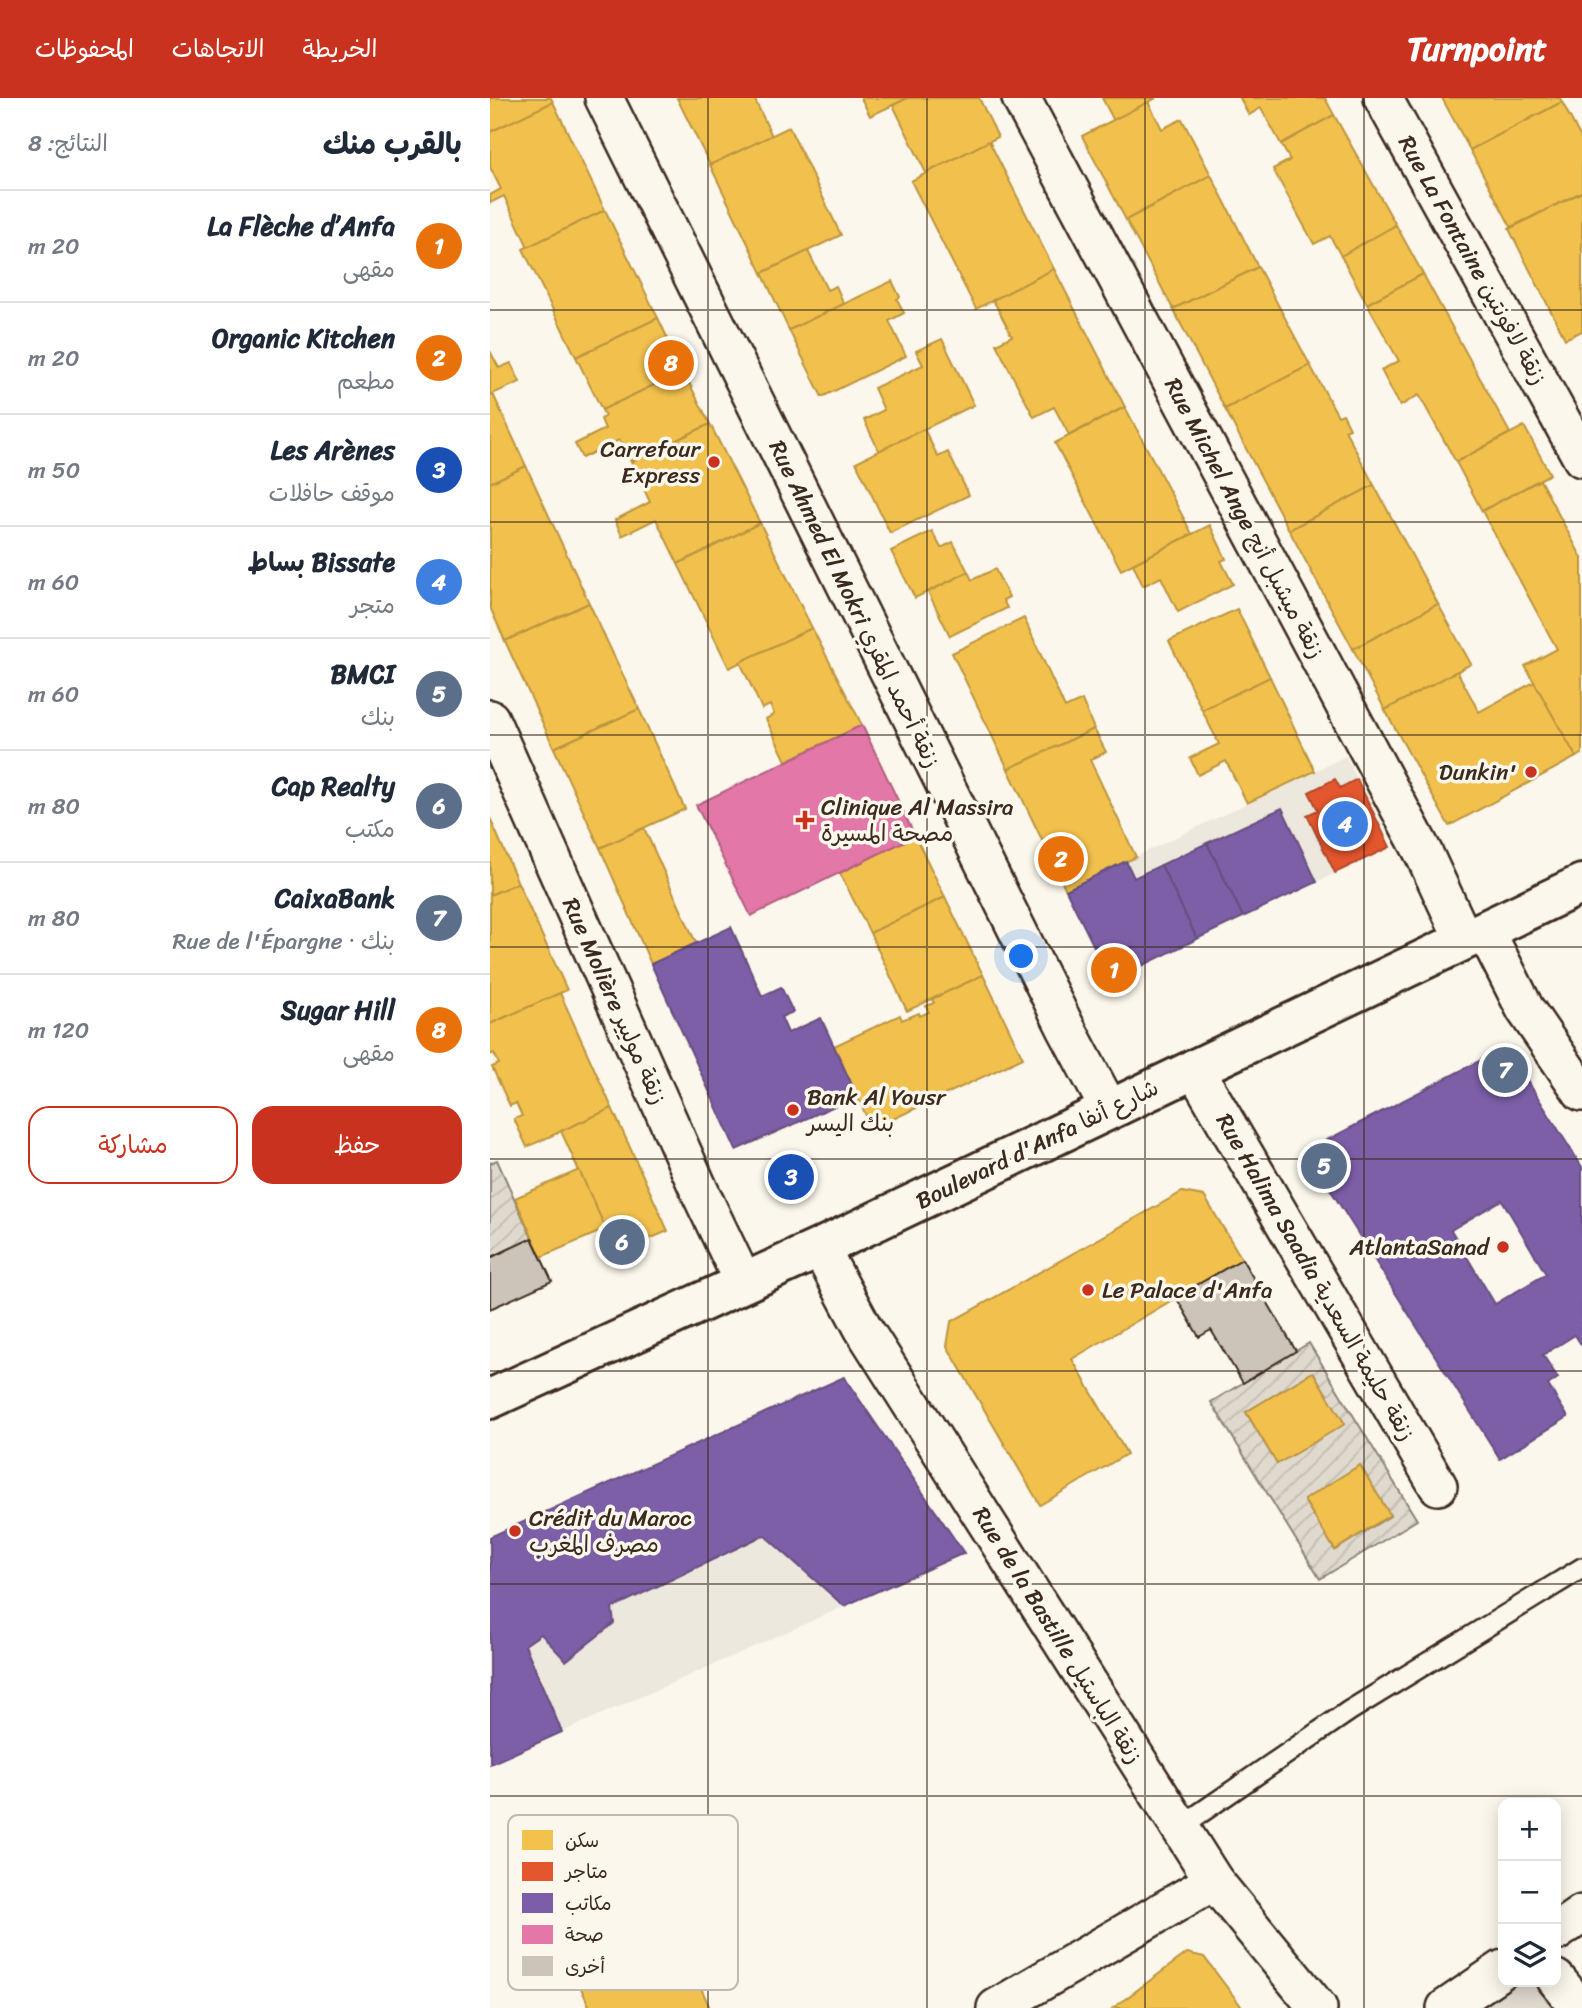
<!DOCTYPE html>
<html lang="ar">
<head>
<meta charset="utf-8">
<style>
	body { margin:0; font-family:Sriracha,"Playpen Sans Arabic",sans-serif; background:#f2f2f3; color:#1f2937; direction:rtl }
	.controls { position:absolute; right:21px; bottom:21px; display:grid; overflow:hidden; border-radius:14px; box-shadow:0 4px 18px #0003 }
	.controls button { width:63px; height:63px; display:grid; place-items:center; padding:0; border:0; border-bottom:2px solid #e0e1e3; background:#fff; color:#1f2937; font:35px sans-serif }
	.you { position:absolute; left:532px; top:859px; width:24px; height:24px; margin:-18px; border:5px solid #fff; border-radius:50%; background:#1a73e8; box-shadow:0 0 0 10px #1a73e833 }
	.badge { display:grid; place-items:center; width:46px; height:46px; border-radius:50%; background:#c8321e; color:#fff; font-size:23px; font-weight:700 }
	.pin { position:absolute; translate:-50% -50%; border:4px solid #fff; box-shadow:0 2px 7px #0006 }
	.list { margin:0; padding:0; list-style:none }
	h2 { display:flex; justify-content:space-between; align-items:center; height:91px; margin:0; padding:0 28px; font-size:30px }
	h2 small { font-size:23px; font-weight:400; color:#747a83 }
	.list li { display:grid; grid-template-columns:46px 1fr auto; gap:21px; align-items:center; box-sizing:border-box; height:112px; padding:0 28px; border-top:2px solid #e0e1e3 }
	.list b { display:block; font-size:26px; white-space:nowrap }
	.list p { margin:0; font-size:23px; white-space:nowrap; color:#747a83 }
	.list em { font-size:23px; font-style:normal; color:#747a83 }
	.actions { display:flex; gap:14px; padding:21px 28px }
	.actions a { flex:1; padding:16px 0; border:2px solid #c8321e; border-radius:21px; text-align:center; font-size:24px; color:#c8321e }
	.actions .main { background:#c8321e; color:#fff }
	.icon { flex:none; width:38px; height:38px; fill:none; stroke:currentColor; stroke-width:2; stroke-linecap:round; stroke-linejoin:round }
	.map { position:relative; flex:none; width:1092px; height:1910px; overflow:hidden; direction:ltr }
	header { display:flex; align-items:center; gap:42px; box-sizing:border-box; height:98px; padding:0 35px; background:#c8321e; color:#fff }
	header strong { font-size:33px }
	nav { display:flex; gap:38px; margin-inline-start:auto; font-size:24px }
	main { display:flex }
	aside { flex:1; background:#fff }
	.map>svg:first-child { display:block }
</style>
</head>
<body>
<header>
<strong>Turnpoint</strong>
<nav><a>الخريطة</a><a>الاتجاهات</a><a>المحفوظات</a></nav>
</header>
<main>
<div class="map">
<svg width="1092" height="1910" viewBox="0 0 1092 1910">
	<defs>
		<pattern id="garden-furrows" width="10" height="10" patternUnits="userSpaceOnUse" patternTransform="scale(1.75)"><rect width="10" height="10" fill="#dfd9ce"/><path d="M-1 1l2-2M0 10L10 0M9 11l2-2" fill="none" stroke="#c0bab0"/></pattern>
	</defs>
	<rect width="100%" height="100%" fill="#fbf7ec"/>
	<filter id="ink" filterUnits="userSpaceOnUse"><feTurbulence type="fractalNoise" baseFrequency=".0143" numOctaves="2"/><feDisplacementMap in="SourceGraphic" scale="14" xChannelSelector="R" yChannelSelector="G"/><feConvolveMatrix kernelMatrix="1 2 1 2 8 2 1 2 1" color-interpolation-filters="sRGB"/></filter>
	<g filter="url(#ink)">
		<g fill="#ede8dd">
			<polygon points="856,658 900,749 753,819 576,792"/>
			<polygon points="354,1279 474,1455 0,1666 0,1439"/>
		</g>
		<polygon fill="#dfd9ce" stroke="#8d8276" stroke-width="2" points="1027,1884 1048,1884 1069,1910 987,1910"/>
		<g fill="url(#garden-furrows)" stroke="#8d8276" stroke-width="2" fill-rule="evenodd">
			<polygon points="7,1062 42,1140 0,1160 0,1065"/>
			<path d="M819 1245 927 1422 830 1481 721 1304ZM823 1274 854 1326 787 1366 756 1314ZM870 1368 900 1418 845 1452 814 1402Z"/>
		</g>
		<g fill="#f2c14e" stroke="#bb9440" stroke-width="2">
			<polygon points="0,0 61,0 63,4 0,34"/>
			<polygon points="187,0 264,0 282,38 220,67"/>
			<polygon points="371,0 418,0 380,18"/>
			<polygon points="418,0 489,0 508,39 436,75 403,7"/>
			<polygon points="612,0 666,0 624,23"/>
			<polygon points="750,0 835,0 844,17 791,46 771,10 759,17"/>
			<polygon points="952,0 1070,0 1072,4 980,52"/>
			<polygon points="63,4 115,112 38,149 14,98 0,105 0,97 11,91 0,69 0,34"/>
			<polygon points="658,4 672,31 692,21 721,77 636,122 592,38"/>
			<polygon points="1072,4 1092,42 1092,94 1021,129 980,52"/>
			<polygon points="844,17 906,127 851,158 840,138 824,146 783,71 800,62 791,46"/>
			<polygon points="299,29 351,137 272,175 220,67"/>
			<polygon points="499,43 564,171 486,211 421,83"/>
			<polygon points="721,77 768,169 683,211 636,122"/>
			<polygon points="1092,94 1092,233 1075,241 1019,131"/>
			<polygon points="115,112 168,220 86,259 33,151"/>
			<polygon points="906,127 933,176 877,206 851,158"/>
			<polygon points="318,153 337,192 346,188 354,206 299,232 272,175"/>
			<polygon points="768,169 820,267 735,311 683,211"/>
			<polygon points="564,171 635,309 579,337 564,309 544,319 506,246 522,238 503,202"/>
			<polygon points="933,176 1020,335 966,364 929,297 910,308 891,272 909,263 877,206"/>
			<polygon points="402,183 410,199 407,201 414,215 399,223 416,258 332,299 299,232"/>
			<polygon points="168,220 193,273 112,312 86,259"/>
			<polygon points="452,241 484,307 389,353 374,322 394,312 384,290 433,267 426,253"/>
			<polygon points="0,253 9,270 21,265 30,284 0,297"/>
			<polygon points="820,267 848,318 853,316 860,330 855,332 884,387 799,432 735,311"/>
			<polygon points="193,273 220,326 141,364 129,342 92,360 85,346 115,331 111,321 115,318 112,312"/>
			<polygon points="3,296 36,368 0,385 0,297"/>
			<polygon points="635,309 702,436 631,472 565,345"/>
			<polygon points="220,326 270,425 188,466 166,421 132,438 125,422 160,404 141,364"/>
			<polygon points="1034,328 1060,376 992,413 966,364"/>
			<polygon points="434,331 448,359 458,354 479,397 400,435 366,364"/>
			<polygon points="36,368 99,505 15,543 0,509 0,385"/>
			<polygon points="1050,382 1092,460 1092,656 1086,659 1035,568 1067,551 992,413"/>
			<polygon points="884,387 948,506 863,551 799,432"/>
			<polygon points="270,425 322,530 239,570 188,466"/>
			<polygon points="720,427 736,461 731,463 743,486 688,514 671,479 653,488 643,466"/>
			<polygon points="442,433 451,450 463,444 478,474 425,500 401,453"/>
			<polygon points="505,471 519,499 513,502 517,510 460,538 438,494 478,474 482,482"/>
			<polygon points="99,505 149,611 64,650 15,543"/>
			<polygon points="948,506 981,566 895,612 863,551"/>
			<polygon points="747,511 780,579 712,612 679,543"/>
			<polygon points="534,520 575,610 592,602 604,631 518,671 462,555"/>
			<polygon points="322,530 372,627 296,663 276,621 284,616 280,607 272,611 250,564"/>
			<polygon points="967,573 989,614 1044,584 1086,659 959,728 895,612"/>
			<polygon points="780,579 825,673 757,705 736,663 708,677 700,660 729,646 712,612"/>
			<polygon points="149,611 195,711 110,750 64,650"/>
			<polygon points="604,631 616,654 600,662 646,759 576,792 518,671"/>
			<polygon points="0,720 28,785 0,797"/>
			<polygon points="154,730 206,845 161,866 110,750"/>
			<polygon points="425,738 455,799 380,835 350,775"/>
			<polygon points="28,785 77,892 0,926 0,797"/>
			<polygon points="455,799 493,877 417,913 380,835"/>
			<polygon points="493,877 533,960 382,1031 344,948 410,917 412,922 429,915 430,918 439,914 436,908 444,905 442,901"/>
			<polygon points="70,895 122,1010 37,1049 24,1021 32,1018 26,1005 20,1008 2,969 9,966 4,955 0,957 0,926"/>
			<polygon points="122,1010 178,1133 126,1155 71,1033"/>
			<polygon points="89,1072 116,1131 51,1159 25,1100"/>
			<polygon points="692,1094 714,1098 752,1161 582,1261 637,1356 550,1407 457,1248 461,1224"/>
			<polygon points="823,1274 855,1326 787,1366 756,1314"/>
			<polygon points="870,1367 900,1417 845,1452 814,1402"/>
			<polygon points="158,1772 220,1910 100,1910 58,1817"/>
			<polygon points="697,1855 714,1859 751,1908 748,1910 623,1910"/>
		</g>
		<polygon fill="#e4572e" stroke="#b14a29" stroke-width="2" points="845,681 850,690 867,681 900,749 845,775 817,717 828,712 819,694"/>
		<g fill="#7b5ea7" stroke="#684e7e" stroke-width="2" fill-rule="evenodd">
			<polygon points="792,710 827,784 753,819 717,745"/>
			<polygon points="717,745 753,819 707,841 671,767"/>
			<polygon points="636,763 644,780 671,767 707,841 621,883 576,792"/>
			<polygon points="241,829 272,898 291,889 303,914 291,919 298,935 331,920 367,998 246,1052 161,866"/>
			<path d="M1016 949 1092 1069V1248L1085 1237 1053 1257 1068 1280 1058 1287 1078 1319 1010 1361 816 1053ZM1012 1102 1056 1176 1005 1206 961 1132Z"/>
			<polygon points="354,1279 474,1455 354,1508 274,1437 122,1510 124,1525 76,1563 51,1536 35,1547 72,1634 0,1666 0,1439"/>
		</g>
		<polygon fill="#e377a8" stroke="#b1607f" stroke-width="2" points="372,627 425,738 261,818 206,707"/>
		<g fill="#ccc4b9" stroke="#3b2a1e" stroke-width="2">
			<polygon points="42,1140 62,1183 0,1211 0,1160"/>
			<polygon points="752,1161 806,1253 753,1285 721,1232 709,1239 686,1199"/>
		</g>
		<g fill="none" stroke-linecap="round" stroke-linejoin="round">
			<defs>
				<polyline id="lane" points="690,1729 859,1613 1092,1470"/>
				<g id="street">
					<polyline points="114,0 576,930 619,1011"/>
					<polyline points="531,0 935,758 974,842"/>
					<polyline points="893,0 1092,360"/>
					<polyline points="0,621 210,1094 253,1184"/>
					<polyline points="995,832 1035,911 1092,994"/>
					<polyline points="704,970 948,1388"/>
					<polyline points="330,1150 373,1230 724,1783 828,1910"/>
					<polyline points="1066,1834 1092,1816"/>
					<polyline points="1066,1881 1090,1910"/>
					<polyline points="506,1910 724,1783"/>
					<polyline points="956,1910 1013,1871"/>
				</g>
				<polyline id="primary" points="0,1301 330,1150 1092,786"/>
			</defs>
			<use href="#lane" stroke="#3b2a1e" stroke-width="24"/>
			<use href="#street" stroke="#3b2a1e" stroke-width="42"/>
			<use href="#primary" stroke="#3b2a1e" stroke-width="44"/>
			<use href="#lane" stroke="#fbf7ec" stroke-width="19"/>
			<use href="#street" stroke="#fbf7ec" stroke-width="37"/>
			<use href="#primary" stroke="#fbf7ec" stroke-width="38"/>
		</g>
	</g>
	<path fill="none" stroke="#3b2a1e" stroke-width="2" stroke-opacity="0.55" d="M218 0V1910M437 0V1910M655 0V1910M874 0V1910M0 212H1092M0 424H1092M0 637H1092M0 849H1092M0 1061H1092M0 1273H1092M0 1486H1092M0 1698H1092"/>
	<g fill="#c8321e" stroke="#fbf7ec" stroke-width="2.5">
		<circle cx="224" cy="364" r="7"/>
		<circle cx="1041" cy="674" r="7"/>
		<path d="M311.5 711.5h7v7h7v7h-7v7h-7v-7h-7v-7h7z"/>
		<circle cx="303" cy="1012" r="7"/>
		<circle cx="1013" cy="1149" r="7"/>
		<circle cx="598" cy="1192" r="7"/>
		<circle cx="25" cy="1433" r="7"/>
	</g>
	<g text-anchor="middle" stroke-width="7" stroke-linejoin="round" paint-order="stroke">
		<g font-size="23" fill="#3b2a1e" stroke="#fbf7ec">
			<text transform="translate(983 162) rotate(61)" y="8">Rue La Fontaine زنقة لافونتين</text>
			<text transform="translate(755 420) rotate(62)" y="8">Rue Michel Ange زنقة ميشبل أنج</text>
			<text transform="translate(365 506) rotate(64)" y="8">Rue Ahmed El Mokri زنقة أحمد المقري</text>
			<text transform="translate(125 903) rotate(66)" y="8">Rue Molière زنقة موليير</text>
			<text transform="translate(547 1046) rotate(-26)" y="8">Boulevard d'Anfa شارع أنفا</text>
			<text transform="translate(826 1179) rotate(60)" y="8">Rue Halima Saadia زنقة حليمة السعدية</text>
			<text transform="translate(568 1537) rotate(58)" y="8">Rue de la Bastille زنقة الباستيل</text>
		</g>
		<g font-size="23" fill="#3b2a1e" stroke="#fbf7ec" text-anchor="start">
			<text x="210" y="359" text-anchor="end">Carrefour<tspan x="210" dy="26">Express</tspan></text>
			<text x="1027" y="682" text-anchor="end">Dunkin'</text>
			<text x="331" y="717">Clinique Al Massira<tspan x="331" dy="26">مصحة المسيرة</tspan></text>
			<text x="317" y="1007">Bank Al Yousr<tspan x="317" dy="26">بنك اليسر</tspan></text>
			<text x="999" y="1157" text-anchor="end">AtlantaSanad</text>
			<text x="612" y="1200">Le Palace d'Anfa</text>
			<text x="39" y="1428">Crédit du Maroc<tspan x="39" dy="26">مصرف المغرب</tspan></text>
		</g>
	</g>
	<rect x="18" y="1717" width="230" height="175" rx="10" fill="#fbf7ec" stroke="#c1baae" stroke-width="2"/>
	<rect x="32" y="1732" width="31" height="20" fill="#f2c14e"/>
	<rect x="32" y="1764" width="31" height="19" fill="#e4572e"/>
	<rect x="32" y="1795" width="31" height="20" fill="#7b5ea7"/>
	<rect x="32" y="1827" width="31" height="19" fill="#e377a8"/>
	<rect x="32" y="1858" width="31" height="20" fill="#ccc4b9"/>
	<g font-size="19" fill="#3b2a1e">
		<text x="75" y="1749">سكن</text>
		<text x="75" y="1780">متاجر</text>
		<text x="75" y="1812">مكاتب</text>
		<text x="75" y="1843">صحة</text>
		<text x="75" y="1875">أخرى</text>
	</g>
</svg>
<div class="controls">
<button>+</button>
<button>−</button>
<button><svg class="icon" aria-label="layers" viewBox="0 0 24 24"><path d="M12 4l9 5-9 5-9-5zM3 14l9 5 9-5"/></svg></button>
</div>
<div class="you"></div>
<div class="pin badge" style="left:624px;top:872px;background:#e8710a">1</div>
<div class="pin badge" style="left:571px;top:761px;background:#e8710a">2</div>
<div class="pin badge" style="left:301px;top:1079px;background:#1a4fb4">3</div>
<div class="pin badge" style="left:855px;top:726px;background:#3f7fe0">4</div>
<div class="pin badge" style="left:834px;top:1068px;background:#5c6f8a">5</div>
<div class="pin badge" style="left:132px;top:1144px;background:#5c6f8a">6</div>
<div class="pin badge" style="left:1015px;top:972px;background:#5c6f8a">7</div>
<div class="pin badge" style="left:181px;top:265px;background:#e8710a">8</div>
</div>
<aside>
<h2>بالقرب منك<small>النتائج: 8</small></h2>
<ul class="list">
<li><span class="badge" style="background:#e8710a">1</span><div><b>La Flèche d’Anfa</b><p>مقهى</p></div><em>20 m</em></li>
<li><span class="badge" style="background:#e8710a">2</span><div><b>Organic Kitchen</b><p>مطعم</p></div><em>20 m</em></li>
<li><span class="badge" style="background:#1a4fb4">3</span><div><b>Les Arènes</b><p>موقف حافلات</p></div><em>50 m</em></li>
<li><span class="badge" style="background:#3f7fe0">4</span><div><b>Bissate بساط</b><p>متجر</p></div><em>60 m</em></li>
<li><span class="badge" style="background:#5c6f8a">5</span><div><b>BMCI</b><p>بنك</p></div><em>60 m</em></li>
<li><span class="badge" style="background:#5c6f8a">6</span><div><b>Cap Realty</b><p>مكتب</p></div><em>80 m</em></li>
<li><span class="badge" style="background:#5c6f8a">7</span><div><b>CaixaBank</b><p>بنك · Rue de l'Épargne</p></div><em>80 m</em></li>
<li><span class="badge" style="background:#e8710a">8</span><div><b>Sugar Hill</b><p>مقهى</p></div><em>120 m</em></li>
</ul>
<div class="actions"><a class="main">حفظ</a><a>مشاركة</a></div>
</aside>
</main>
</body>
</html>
